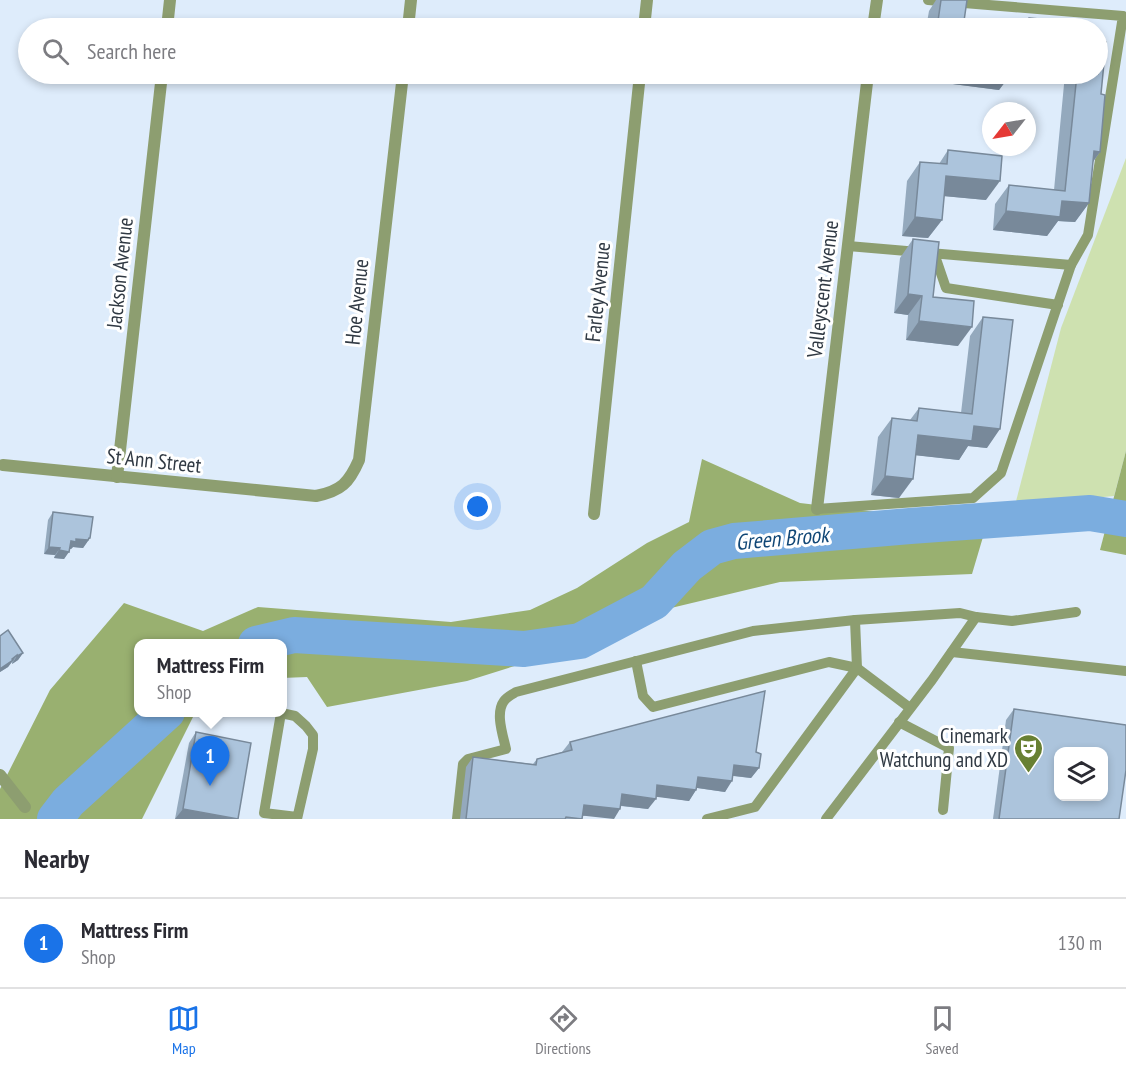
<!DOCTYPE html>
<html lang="en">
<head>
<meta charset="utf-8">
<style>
	body { margin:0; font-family:"PT Sans Narrow",sans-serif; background:#f2f2f3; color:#2b2b33 }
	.controls { position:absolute; right:18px; bottom:18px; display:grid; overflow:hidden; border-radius:12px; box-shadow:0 3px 9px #0003 }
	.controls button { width:54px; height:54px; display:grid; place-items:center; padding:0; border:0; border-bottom:2px solid #e1e1e2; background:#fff; color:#2b2b33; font:30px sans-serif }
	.compass { position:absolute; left:982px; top:102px; width:54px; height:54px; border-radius:50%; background:#fff; box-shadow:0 3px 9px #0003; rotate:239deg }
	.you { position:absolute; left:478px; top:507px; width:21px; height:21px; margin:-15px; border:4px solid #fff; border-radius:50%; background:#1a73e8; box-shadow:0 0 0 9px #1a73e833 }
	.badge { display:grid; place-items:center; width:39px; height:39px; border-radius:50%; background:#1a73e8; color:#fff; font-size:20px; font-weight:700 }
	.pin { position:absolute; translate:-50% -50px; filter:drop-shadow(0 2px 3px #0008) }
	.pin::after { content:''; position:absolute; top:32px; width:21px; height:18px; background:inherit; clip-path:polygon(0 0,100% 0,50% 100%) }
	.popup { position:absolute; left:134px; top:639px; width:153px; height:78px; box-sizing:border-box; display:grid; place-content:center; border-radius:12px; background:#fff; filter:drop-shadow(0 2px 4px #0005); font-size:20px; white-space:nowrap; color:#7c7c81 }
	.popup b { font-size:22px; color:#2b2b33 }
	.popup::after { content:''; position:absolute; left:50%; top:100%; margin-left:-12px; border:12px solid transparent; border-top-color:#fff }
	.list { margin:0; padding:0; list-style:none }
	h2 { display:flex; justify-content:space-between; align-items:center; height:78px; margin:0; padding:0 24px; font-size:26px }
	h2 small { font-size:20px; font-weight:400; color:#7c7c81 }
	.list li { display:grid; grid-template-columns:39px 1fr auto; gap:18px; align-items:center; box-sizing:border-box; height:90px; padding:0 24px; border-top:2px solid #e1e1e2 }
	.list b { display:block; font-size:22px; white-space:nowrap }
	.list p { margin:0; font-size:20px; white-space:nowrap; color:#7c7c81 }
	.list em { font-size:20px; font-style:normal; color:#7c7c81 }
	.icon { flex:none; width:33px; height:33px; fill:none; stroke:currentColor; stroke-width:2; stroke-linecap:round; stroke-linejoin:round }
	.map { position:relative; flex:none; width:1126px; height:819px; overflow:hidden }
	.search { position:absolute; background:#fff; box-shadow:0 3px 9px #0003; left:18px; right:18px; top:18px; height:66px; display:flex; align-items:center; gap:15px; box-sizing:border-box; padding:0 21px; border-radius:33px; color:#7c7c81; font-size:22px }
	.sheet { height:168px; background:#fff }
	nav { display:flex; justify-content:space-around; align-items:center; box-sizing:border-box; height:84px; border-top:2px solid #e1e1e2; background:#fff; font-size:16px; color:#7c7c81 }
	nav a { display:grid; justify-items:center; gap:3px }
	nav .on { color:#1a73e8 }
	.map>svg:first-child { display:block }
</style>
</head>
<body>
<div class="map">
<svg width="1126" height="819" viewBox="0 0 1126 819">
	<rect width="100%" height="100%" fill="#deecfb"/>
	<polygon fill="#cee1b0" points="1126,158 1126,451 1114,496 1015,505 1061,328"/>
	<g fill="#99b070">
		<polygon points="1126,451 1126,555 1100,550"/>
		<polygon points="702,459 800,503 894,514 991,510 972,574 780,582 671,608 617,638 537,659 467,681 327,707 307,677 282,678 282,644 138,644 138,712 195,713 142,819 0,819 0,789 50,690 124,603 203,631 258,607 451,622 530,610 577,588 647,543 689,522"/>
	</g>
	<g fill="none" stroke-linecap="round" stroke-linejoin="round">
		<g stroke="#7baddf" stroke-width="36">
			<polyline points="256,644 294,635 524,649 580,641 654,602 687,566 712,547 734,541 910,526 1090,513 1126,519"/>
			<polyline points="55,819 68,802 167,712"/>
		</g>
		<g stroke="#8d9e70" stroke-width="10">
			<polyline points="848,246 1071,265 1088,235 1123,16 928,0"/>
			<polyline points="934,253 946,288 1058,305"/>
			<polyline points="817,509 973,498 1001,473 1071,265"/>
			<polyline points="952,652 1126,671"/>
			<polyline points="636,661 643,696 653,707 829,662 857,668 910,708"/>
			<polyline points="899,722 949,748 943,810"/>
			<polyline points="297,819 313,749 313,735 306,726 295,716 281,713 264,813 297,817"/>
			<path d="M457 819 463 764 468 759 506 749C503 735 495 713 504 701 507 697 511 695 516 692L753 631 855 620 960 613 976 617 1012 621 1076 612"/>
			<polyline points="707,819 755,807 857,668 855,620"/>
			<polyline points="826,819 932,680 976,617"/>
		</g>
		<g stroke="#8d9e70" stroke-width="12">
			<polyline points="167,28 170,0"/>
			<polyline points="408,28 411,0"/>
			<polyline points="644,28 647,0"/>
			<polyline points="873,28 877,0"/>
			<path d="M3 465 316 496C341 491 349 483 359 460L403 74"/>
			<polyline points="117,477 162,74"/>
			<polyline points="817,509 868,74"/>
			<polyline points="594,514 640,74"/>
			<polyline points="0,775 25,807"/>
		</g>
	</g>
	<g fill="#94a9bd">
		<polygon points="936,0 941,0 963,28 926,28 929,11"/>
		<polygon points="1029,18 1081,28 1021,28"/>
		<polygon points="946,74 1011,74 999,90 945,83"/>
		<polygon points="1065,74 1098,74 1101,94 1100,152 1093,162 1089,203 1075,222 1058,221 1047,236 993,230 995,204 1009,185 1054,190"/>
		<polygon points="948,150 986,200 944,196 942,220 928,238 902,236 907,181 920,162 939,164"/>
		<polygon points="913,239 933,297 958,346 906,340 908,315 894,313 900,258"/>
		<polygon points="983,317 987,448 968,446 959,460 915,455 899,498 871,495 878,437 892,418 910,420 919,408 961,413 970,336"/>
		<polygon points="53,512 90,538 83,548 73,547 71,549 70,549 64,559 54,558 55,555 44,554 48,520"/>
		<polygon points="0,636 23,653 18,660 12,664 12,662 8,667 0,672"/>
		<polygon points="1014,709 1119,819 993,819 1006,720"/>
		<polygon points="196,732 237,819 175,819 189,743"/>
		<polygon points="570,742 756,752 759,768 751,778 733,776 725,792 697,788 696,790 689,801 656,796 648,809 621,806 583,816 582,819 460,819 466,767 473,757 533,764 537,759 562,752"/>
	</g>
	<g fill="#78899a">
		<polygon points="952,74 1011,74 999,90 945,83"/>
		<polygon points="1094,151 1100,152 1086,171"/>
		<polygon points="946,176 1000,181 986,200 932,195"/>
		<polygon points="1062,201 1089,203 1075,222 1058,221 1047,236 993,230 1006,211"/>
		<polygon points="915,217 942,220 928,238 902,236"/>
		<polygon points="908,294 922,296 908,315 894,313"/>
		<polygon points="919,321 972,327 958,346 906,340"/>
		<polygon points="974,426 1000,429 987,448 968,446 959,460 904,454 918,435"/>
		<polygon points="885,476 913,479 899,498 871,495"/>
		<polygon points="90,538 83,548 73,547 71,549 66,548 71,541 76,539"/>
		<polygon points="49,547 60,548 55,555 44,554"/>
		<polygon points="59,550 69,552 64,559 54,558"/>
		<polygon points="23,653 18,660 12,664 17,656"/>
		<polygon points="17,655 8,667 0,672 0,669"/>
		<polygon points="734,765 759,768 751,778 727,775"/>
		<polygon points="698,777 732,781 725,792 691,787"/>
		<polygon points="657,785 696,790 689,801 650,796"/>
		<polygon points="622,794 656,799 648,809 615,805"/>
		<polygon points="584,805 620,809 614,819 577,815"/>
		<polygon points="183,809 237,819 175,819"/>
	</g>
	<g fill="#acc4dc" stroke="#78899a" stroke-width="1.5" fill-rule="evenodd">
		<polygon points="941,0 967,0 963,28 937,28"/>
		<polygon points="1029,18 1082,23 1081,28 1028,28"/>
		<polygon points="1098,41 1106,42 1101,94 1105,95 1100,152 1094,151 1089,203 1062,201 1060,217 1006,211 1009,185 1065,191 1077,74 1098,74"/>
		<polygon points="948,150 1002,156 1000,181 946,176 942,220 915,217 920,162 947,164"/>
		<polygon points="913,239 939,242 933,297 974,301 972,327 919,321 922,296 908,294"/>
		<polygon points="983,317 1013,320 1000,429 974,426 972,441 918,435 913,479 885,476 892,418 917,421 919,408 972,414"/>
		<polygon points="53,512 93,517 90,538 89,538 88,540 76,539 76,542 71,541 69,552 59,550 60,548 49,547"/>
		<polygon points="8,630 23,653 17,656 17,655 12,659 13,660 0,669 0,636"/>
		<polygon points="765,691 756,752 761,754 759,768 734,765 732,781 698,777 696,790 657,785 656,799 622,794 620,809 584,805 582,819 566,817 565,819 466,819 473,757 536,765 537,759 572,750 570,742"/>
		<path d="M1014 709 1126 725V770L1119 819H999ZM1059 752H1104V796H1059Z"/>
		<polygon points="196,732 251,743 238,819 183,809"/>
	</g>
	<defs>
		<symbol id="theatre-pin" viewBox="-11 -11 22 30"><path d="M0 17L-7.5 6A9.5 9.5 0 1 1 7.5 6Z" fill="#688033" stroke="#fff"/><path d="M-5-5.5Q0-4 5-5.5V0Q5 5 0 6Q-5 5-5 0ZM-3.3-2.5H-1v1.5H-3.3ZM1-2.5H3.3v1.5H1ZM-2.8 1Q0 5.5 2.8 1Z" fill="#fff"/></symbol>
	</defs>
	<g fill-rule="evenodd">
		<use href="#theatre-pin" x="1012" y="732" width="33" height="45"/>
	</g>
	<g text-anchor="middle" stroke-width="6" stroke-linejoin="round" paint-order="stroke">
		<g font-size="21" fill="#303943" stroke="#fff">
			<text transform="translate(120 273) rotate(-84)" y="7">Jackson Avenue</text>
			<text transform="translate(823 289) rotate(-83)" y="7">Valleyscent Avenue</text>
			<text transform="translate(598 292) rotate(-84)" y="7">Farley Avenue</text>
			<text transform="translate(357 302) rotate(-84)" y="7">Hoe Avenue</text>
			<text transform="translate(154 461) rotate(6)" y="7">St Ann Street</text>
		</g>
		<g font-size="21" fill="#303943" stroke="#fff" text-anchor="end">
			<text x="1008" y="743">Cinemark<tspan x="1008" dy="24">Watchung and XD</tspan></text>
		</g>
		<g font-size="22" font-style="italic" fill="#114776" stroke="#fff">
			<text transform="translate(782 538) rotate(-5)" y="8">Green Brook</text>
		</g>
	</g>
</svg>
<div class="controls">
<button><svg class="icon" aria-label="layers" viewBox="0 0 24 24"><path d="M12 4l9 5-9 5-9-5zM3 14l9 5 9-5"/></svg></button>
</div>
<svg class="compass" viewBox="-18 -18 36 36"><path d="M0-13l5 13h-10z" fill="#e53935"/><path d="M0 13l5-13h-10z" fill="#7c7c81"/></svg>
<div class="you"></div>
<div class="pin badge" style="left:210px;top:786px">1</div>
<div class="popup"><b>Mattress Firm</b>Shop</div>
<div class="search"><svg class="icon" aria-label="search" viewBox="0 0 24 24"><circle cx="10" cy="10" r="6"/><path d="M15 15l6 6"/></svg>Search here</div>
</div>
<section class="sheet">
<h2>Nearby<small></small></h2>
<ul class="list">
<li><span class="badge">1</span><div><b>Mattress Firm</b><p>Shop</p></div><em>130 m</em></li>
</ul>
</section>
<nav>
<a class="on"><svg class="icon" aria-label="map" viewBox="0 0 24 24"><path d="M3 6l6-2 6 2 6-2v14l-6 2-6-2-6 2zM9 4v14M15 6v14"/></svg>Map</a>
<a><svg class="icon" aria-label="directions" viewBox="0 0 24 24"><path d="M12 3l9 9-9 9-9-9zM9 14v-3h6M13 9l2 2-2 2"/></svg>Directions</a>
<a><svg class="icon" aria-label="saved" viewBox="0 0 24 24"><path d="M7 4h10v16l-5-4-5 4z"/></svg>Saved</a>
</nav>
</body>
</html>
